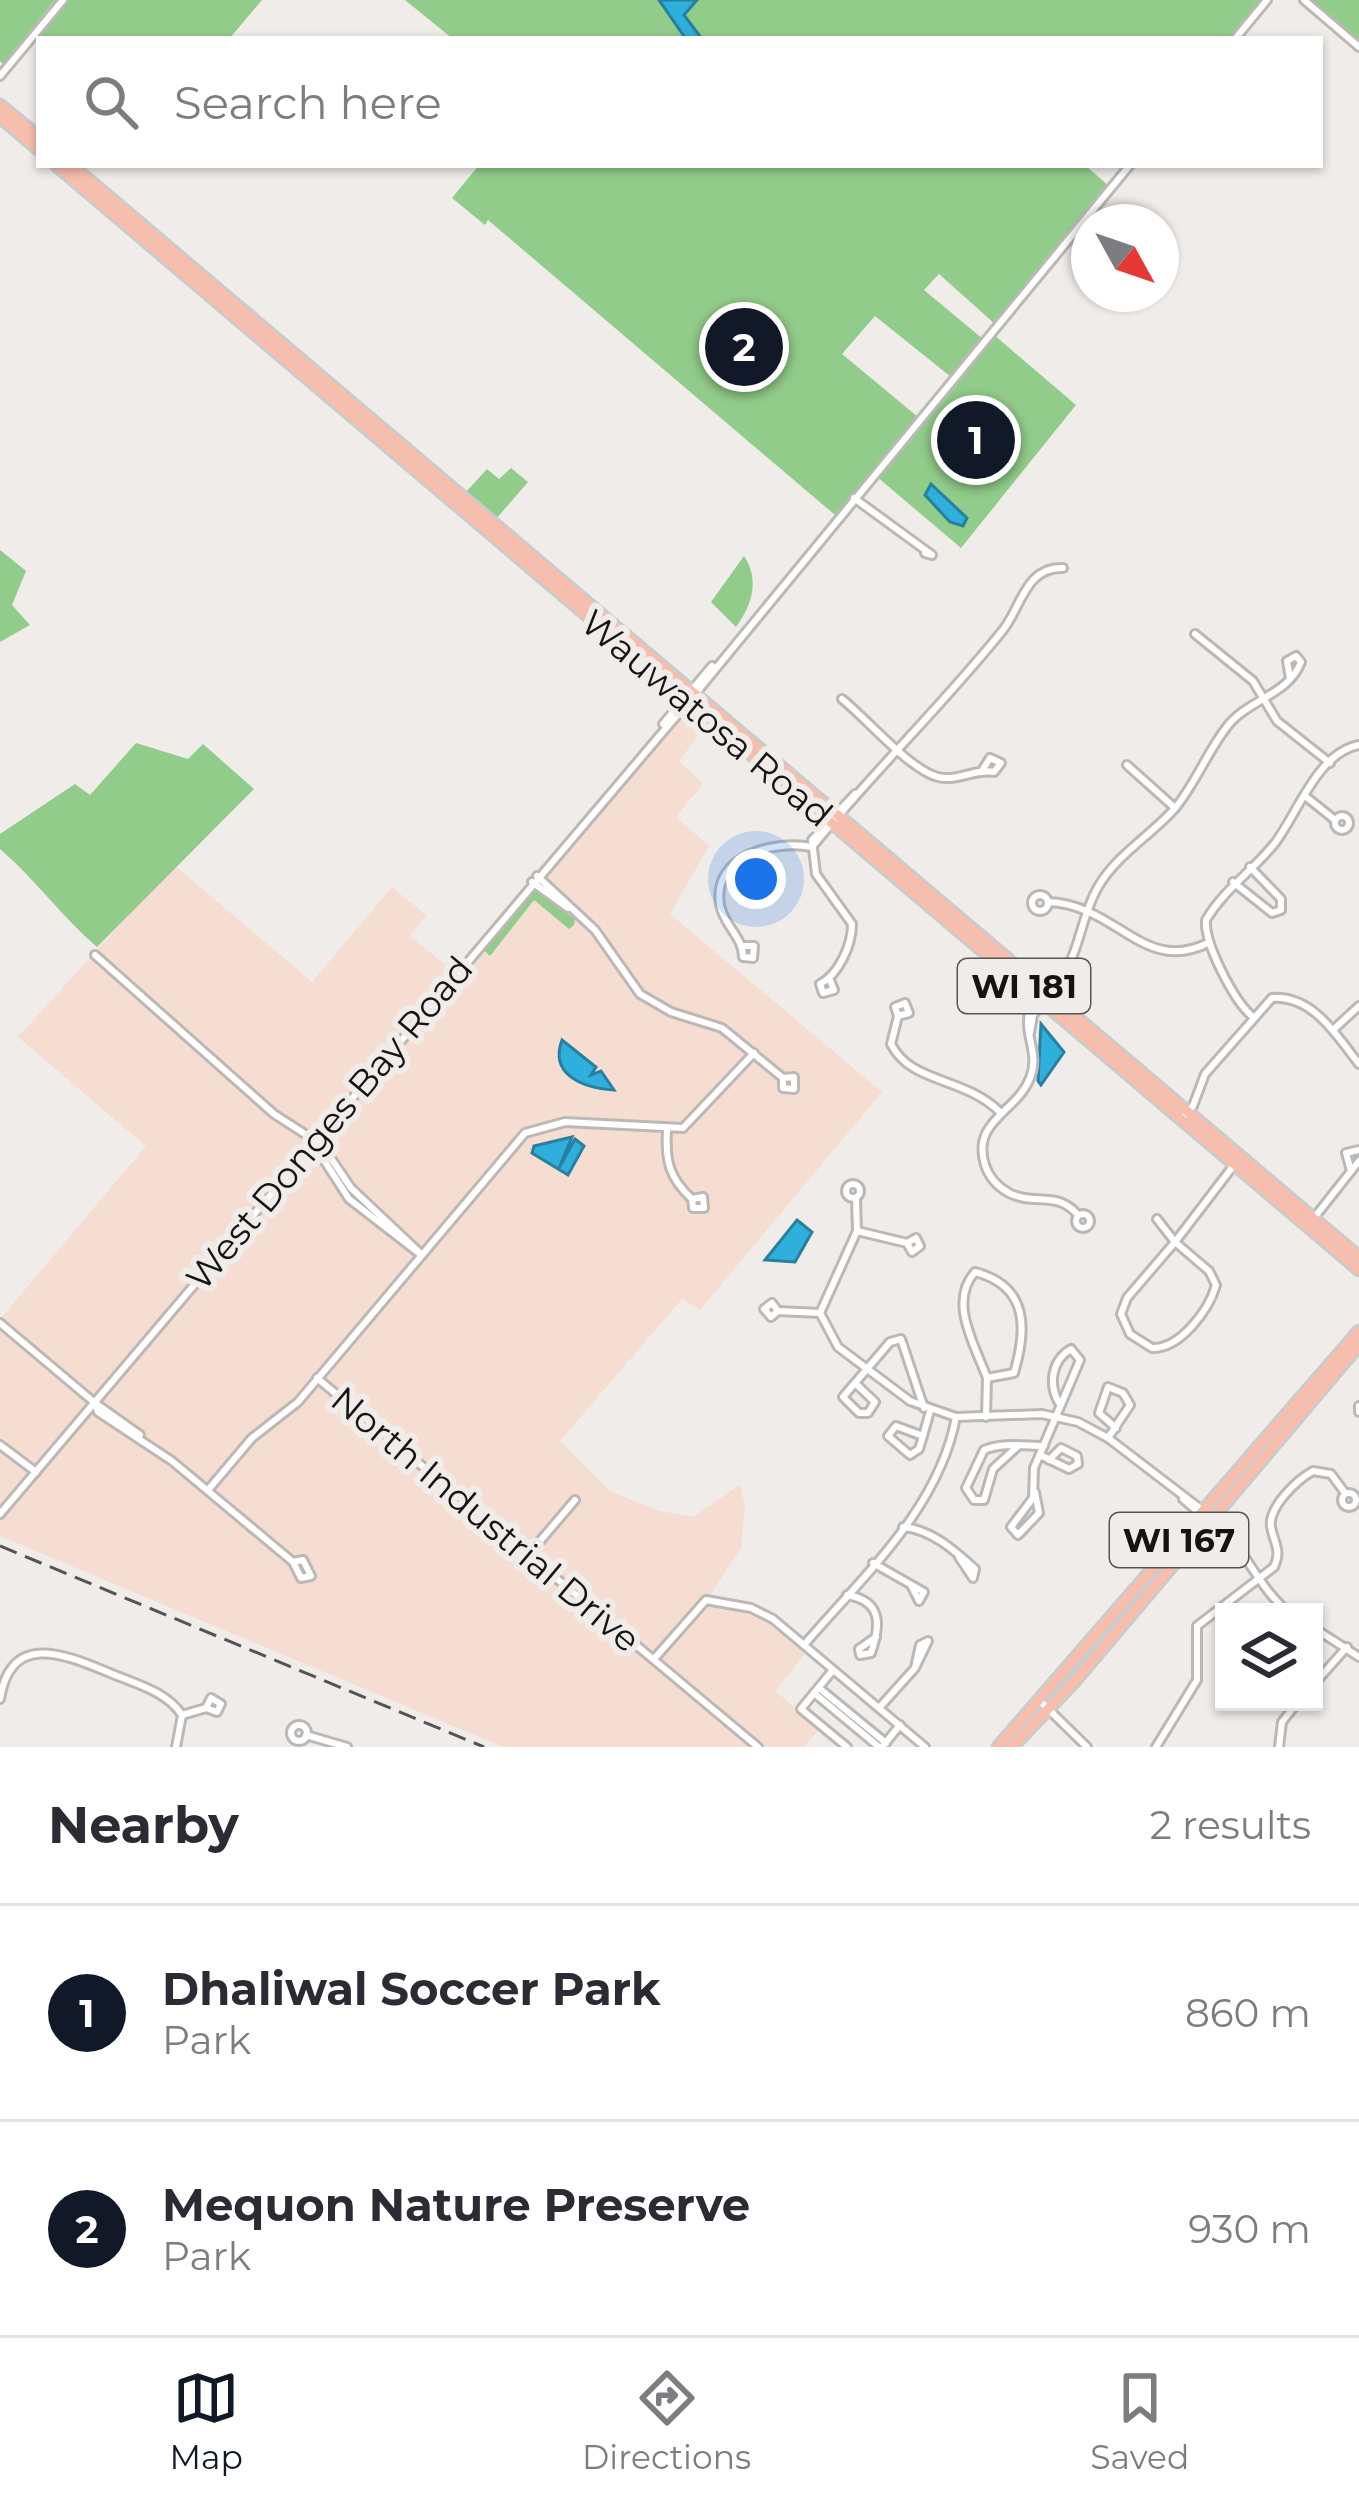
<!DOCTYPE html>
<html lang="en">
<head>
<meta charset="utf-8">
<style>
	body { margin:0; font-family:Montserrat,sans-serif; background:#f7f7f7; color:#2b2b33 }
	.controls { position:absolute; right:36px; bottom:36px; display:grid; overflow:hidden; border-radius:0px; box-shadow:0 3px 9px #0004 }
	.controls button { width:108px; height:108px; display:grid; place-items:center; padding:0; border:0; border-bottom:3px solid #e1e1e2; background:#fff; color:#2b2b33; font:60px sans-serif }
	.compass { position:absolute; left:1071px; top:204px; width:108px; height:108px; border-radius:50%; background:#fff; box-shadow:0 3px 9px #0004; rotate:130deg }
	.you { position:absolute; left:756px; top:879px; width:42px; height:42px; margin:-30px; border:9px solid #fff; border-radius:50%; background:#1a73e8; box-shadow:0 0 0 18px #1a73e833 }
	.badge { display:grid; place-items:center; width:78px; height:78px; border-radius:50%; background:#111827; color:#fff; font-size:39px; font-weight:700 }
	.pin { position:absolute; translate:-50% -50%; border:6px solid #fff; box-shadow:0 3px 12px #0006 }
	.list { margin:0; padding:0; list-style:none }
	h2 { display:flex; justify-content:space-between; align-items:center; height:156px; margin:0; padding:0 48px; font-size:51px }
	h2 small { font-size:39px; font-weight:400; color:#7c7c81 }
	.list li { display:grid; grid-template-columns:78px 1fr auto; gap:36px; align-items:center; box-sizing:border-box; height:216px; padding:0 48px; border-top:3px solid #e1e1e2 }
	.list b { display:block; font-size:45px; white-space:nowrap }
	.list p { margin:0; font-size:39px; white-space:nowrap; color:#7c7c81 }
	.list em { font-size:39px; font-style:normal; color:#7c7c81 }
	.icon { flex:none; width:66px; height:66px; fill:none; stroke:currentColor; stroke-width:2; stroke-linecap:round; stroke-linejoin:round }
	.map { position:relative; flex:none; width:1359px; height:1747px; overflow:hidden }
	.search { position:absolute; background:#fff; box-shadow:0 3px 9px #0004; left:36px; right:36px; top:36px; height:132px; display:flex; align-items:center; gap:30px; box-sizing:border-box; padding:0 42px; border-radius:0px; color:#7c7c81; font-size:45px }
	.sheet { height:588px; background:#fff }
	nav { display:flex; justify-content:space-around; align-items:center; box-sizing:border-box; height:168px; border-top:3px solid #e1e1e2; background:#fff; font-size:33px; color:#7c7c81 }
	nav a { display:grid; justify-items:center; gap:6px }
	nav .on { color:#111827 }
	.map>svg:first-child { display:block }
</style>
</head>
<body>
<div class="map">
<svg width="1359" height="1747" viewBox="0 0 1359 1747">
	<rect width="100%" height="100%" fill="#f0ece9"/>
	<polygon fill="#f5ddd2" points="683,698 710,720 679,761 703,784 676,817 709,846 670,914 882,1092 700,1310 682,1299 560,1441 611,1492 660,1511 693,1517 740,1485 745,1506 741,1548 707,1600 766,1621 805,1654 775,1691 820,1728 804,1747 503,1747 0,1536 0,1332 7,1324 1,1318 146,1146 18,1037 174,865 312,982 392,887 426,915 410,936 455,973"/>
	<g fill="#92cc8a">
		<polygon points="0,0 55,0 3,64 0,61"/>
		<polygon points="64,0 262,0 229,39 39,40 35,37"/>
		<polygon points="405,0 1263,0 1231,39 453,39"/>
		<polygon points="1307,0 1359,0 1359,43"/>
		<polygon points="479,165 1085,165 1109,186 995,324 939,274 924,290 983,339 951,377 875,316 842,354 918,417 835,515 488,220 485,225 452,198"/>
		<polygon points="993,334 1076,405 961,548 876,476"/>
		<polygon points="511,468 528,482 496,519 466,492 487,469 499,479"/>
		<polygon points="0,550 26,571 12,605 30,625 0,642"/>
		<path d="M744 556C760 580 752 605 736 627L711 602Z"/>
		<path d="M136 743 188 759 203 744 254 789 97 947C61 916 36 880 0 849V834L75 784 90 795Z"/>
		<polygon points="532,889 575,919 574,925 569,929 534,900 490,956 482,948"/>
	</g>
	<g fill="#2fafdb" stroke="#27809f" stroke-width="3">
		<polygon points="659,0 697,0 684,15 702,39 686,39"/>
		<polygon points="931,484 967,518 963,526 950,522 925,495"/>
		<polygon points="1041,1024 1064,1052 1041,1085 1038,1081"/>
		<path d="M562 1040 596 1067 591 1075 601 1071 614 1090C583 1088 549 1075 562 1040Z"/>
		<polygon points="572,1137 559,1168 575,1139 584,1146 568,1175 532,1153 534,1146"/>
		<polygon points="797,1220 812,1232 795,1262 765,1260"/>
	</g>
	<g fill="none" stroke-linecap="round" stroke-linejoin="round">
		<defs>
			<g id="minor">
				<polyline points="1304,0 1359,47"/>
				<polyline points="1235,39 1267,0"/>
				<polyline points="0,76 63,0"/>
				<polyline points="854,498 932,555 925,553"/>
				<polyline points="1195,634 1253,681 1277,721 1330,763"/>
				<path d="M842 699C867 719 910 770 938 777 958 782 975 768 994 772L1001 763 990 758 983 769"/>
				<polyline points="663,724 712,666"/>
				<polyline points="1127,765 1175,808"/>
				<polyline points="1305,796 1335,820"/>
				<circle cx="1342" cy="823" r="7"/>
				<path d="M812 847C873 772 942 706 1003 630 1022 606 1025 567 1063 568"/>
				<polyline points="537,876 595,930 640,994 671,1012 722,1028 783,1078 794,1077 794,1089 783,1088 783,1078"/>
				<polyline points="532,882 568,908"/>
				<polyline points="1233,882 1272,913 1281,910 1281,899 1250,867"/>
				<circle cx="1040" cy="903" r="8"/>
				<path d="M1048 902C1117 904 1143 975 1208 943"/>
				<path d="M744 946H754L753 958 743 957C743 937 724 926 720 905 712 854 776 840 812 847"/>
				<polyline points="95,955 274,1114 322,1145 351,1188 421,1254"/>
				<path d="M830 980 834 990 823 993 820 984C838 975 852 946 852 924L816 874 812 840 855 794"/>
				<path d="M1059 981C1081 951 1080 918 1098 887 1117 854 1152 835 1176 807 1196 782 1207 753 1226 728 1247 699 1288 696 1301 662L1296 656 1287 661 1290 679"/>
				<path d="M898 1016 909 1013 905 1003 895 1007 898 1016 891 1044C911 1084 963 1076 1000 1112"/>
				<path d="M1252 1016C1234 1001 1204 943 1206 920 1225 888 1253 871 1275 843 1298 813 1317 753 1359 745"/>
				<polyline points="1334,1029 1359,1006"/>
				<path d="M1030 1033 1033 1015 1059 981 1029 1013C1024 1036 1040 1054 1030 1078 1017 1112 971 1121 985 1165 989 1177 998 1187 1009 1193 1035 1206 1057 1190 1078 1215"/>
				<path d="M1181 1120 1193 1106 1205 1074 1272 998C1313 995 1337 1036 1359 1064"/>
				<path d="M667 1130C665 1160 669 1178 692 1199L693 1208H704L703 1197 692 1199"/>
				<polyline points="313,1143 349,1199 420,1254"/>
				<polyline points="1351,1171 1346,1153 1359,1150"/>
				<circle cx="853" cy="1191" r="7"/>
				<polyline points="856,1198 857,1231 820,1313 838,1347 910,1401 956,1417 1042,1414 1078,1422 1108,1438 1202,1510"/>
				<circle cx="1083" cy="1221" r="7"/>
				<polyline points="1314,1218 1359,1161"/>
				<polyline points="1157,1219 1175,1242 1234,1165"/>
				<polyline points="857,1231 907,1243 916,1238 920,1246 912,1252 907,1243"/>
				<path d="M1175 1242 1209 1271 1216 1285C1209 1310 1180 1349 1152 1348L1130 1334 1121 1314 1127 1298Z"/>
				<polyline points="778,1311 772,1303 764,1309 771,1317 778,1311 820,1313"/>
				<polyline points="0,1323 95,1403 98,1412 172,1461 293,1562 301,1578 311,1576 303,1560 293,1562"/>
				<polyline points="317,1378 758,1747"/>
				<polyline points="855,1383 875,1402 868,1413 859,1413 843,1397 890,1342 901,1339 924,1408"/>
				<polyline points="95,1403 140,1435"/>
				<polyline points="1359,1406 1359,1412"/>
				<path d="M986 1417 987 1378 1014 1373C1027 1330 1029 1286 975 1272 948 1302 975 1345 987 1378"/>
				<polyline points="923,1436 919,1449 910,1455 888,1436 896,1426 923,1436 930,1411"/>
				<polyline points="1108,1438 1130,1405 1123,1393 1108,1387 1099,1413 1116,1428"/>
				<polyline points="0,1445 36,1472"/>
				<path d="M1018 1446 993 1469 984 1500H974L966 1488 984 1450C1002 1442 1025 1446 1044 1446"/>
				<polyline points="1040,1455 1069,1469 1078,1464 1077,1456 1061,1448 1049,1460"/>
				<polyline points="208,1490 252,1438 298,1402 525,1133 565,1122 683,1128 754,1053"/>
				<path d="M1035 1492 1039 1513 1018 1535 1011 1527 1033 1498 1034 1468 1080 1360 1071 1349C1052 1360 1048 1384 1059 1403"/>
				<circle cx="1349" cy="1500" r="7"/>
				<polyline points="1183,1499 1234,1543"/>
				<polyline points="0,1514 695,694 1130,165"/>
				<path d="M1212 1519C1244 1545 1256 1585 1288 1612"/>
				<path d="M903 1527C931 1529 955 1551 975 1569L973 1578 959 1557"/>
				<polyline points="529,1554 575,1500"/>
				<polyline points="873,1563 924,1592 919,1601 911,1585"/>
				<path d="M847 1595C882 1601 881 1624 871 1653L860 1655 859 1649 876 1637"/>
				<polyline points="1314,1628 1359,1657"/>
				<path d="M804 1645C863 1576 939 1509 956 1417"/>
				<polyline points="654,1659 706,1600 751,1608 773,1619 925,1747"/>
				<polyline points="833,1670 801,1709 847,1747"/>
				<polyline points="1314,1684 1347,1647"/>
				<polyline points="819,1688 886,1743"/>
				<polyline points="814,1693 879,1747"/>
				<path d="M0 1699C11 1630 66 1655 110 1673 136 1684 166 1691 182 1715"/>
				<polyline points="1040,1701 1087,1747"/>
				<polyline points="879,1708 915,1668 928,1641 920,1645 915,1668"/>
				<polyline points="182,1715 206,1708 217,1712 221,1704 211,1698 206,1708"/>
				<circle cx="299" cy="1733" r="8"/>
				<polyline points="306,1735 347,1747"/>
				<polyline points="883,1746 900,1725"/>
				<polyline points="176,1747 182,1715"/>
				<path d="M1156 1747 1197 1680V1626L1274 1567C1282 1549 1274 1544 1271 1527 1268 1507 1297 1480 1313 1471L1331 1474 1345 1493"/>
				<polyline points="1279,1747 1282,1722 1298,1702"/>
			</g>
			<g id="major">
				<polyline points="0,105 39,137"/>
				<polyline points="0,117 39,150"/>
				<polyline points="56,165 1359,1270"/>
				<polyline points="71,165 1359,1257"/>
				<polyline points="998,1747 1359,1331"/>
				<polyline points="1012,1747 1074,1682 1359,1345"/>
			</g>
		</defs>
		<use href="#minor" stroke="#bcb8b5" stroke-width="12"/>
		<use href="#major" stroke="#cccbcb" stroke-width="15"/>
		<use href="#minor" stroke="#fff" stroke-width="6"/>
		<use href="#major" stroke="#f9bdab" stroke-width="9"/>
		<polyline stroke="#565452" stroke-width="3" stroke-dasharray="18 9" stroke-linecap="butt" points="0,1546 484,1747"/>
	</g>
	<g text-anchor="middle" stroke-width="12" stroke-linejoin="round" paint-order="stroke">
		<g fill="#f0ece9" stroke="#575553" stroke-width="3">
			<rect x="958" y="959" width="132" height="54" rx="9"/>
			<rect x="1110" y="1513" width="138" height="54" rx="9"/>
		</g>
		<g font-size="33" font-weight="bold" fill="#151413">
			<text x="1024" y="998">WI 181</text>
			<text x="1179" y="1552">WI 167</text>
		</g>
		<g font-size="36" fill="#151413" stroke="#f0ece9">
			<text transform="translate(707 718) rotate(40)" y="13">Wauwatosa Road</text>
			<text transform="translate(329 1123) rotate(-50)" y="13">West Donges Bay Road</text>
			<text transform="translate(486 1519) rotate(40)" y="13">North Industrial Drive</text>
		</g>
	</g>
</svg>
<div class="controls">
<button><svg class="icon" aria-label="layers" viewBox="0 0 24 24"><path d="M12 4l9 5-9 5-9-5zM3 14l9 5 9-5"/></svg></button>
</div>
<svg class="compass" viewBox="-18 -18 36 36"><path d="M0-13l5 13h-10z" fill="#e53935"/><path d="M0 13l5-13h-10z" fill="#7c7c81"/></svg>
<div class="you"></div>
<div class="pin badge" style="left:976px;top:440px">1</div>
<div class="pin badge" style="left:744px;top:347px">2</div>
<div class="search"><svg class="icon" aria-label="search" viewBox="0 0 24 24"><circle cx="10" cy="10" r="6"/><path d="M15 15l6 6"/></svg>Search here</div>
</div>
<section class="sheet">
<h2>Nearby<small>2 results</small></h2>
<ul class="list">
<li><span class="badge">1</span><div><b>Dhaliwal Soccer Park</b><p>Park</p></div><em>860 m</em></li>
<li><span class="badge">2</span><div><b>Mequon Nature Preserve</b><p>Park</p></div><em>930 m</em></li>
</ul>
</section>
<nav>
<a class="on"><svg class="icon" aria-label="map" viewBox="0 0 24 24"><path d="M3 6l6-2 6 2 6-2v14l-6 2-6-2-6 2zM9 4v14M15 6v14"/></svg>Map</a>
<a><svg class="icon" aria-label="directions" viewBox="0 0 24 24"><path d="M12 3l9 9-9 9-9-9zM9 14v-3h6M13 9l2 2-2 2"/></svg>Directions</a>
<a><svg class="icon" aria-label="saved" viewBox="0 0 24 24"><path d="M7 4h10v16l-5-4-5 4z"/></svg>Saved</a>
</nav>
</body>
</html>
